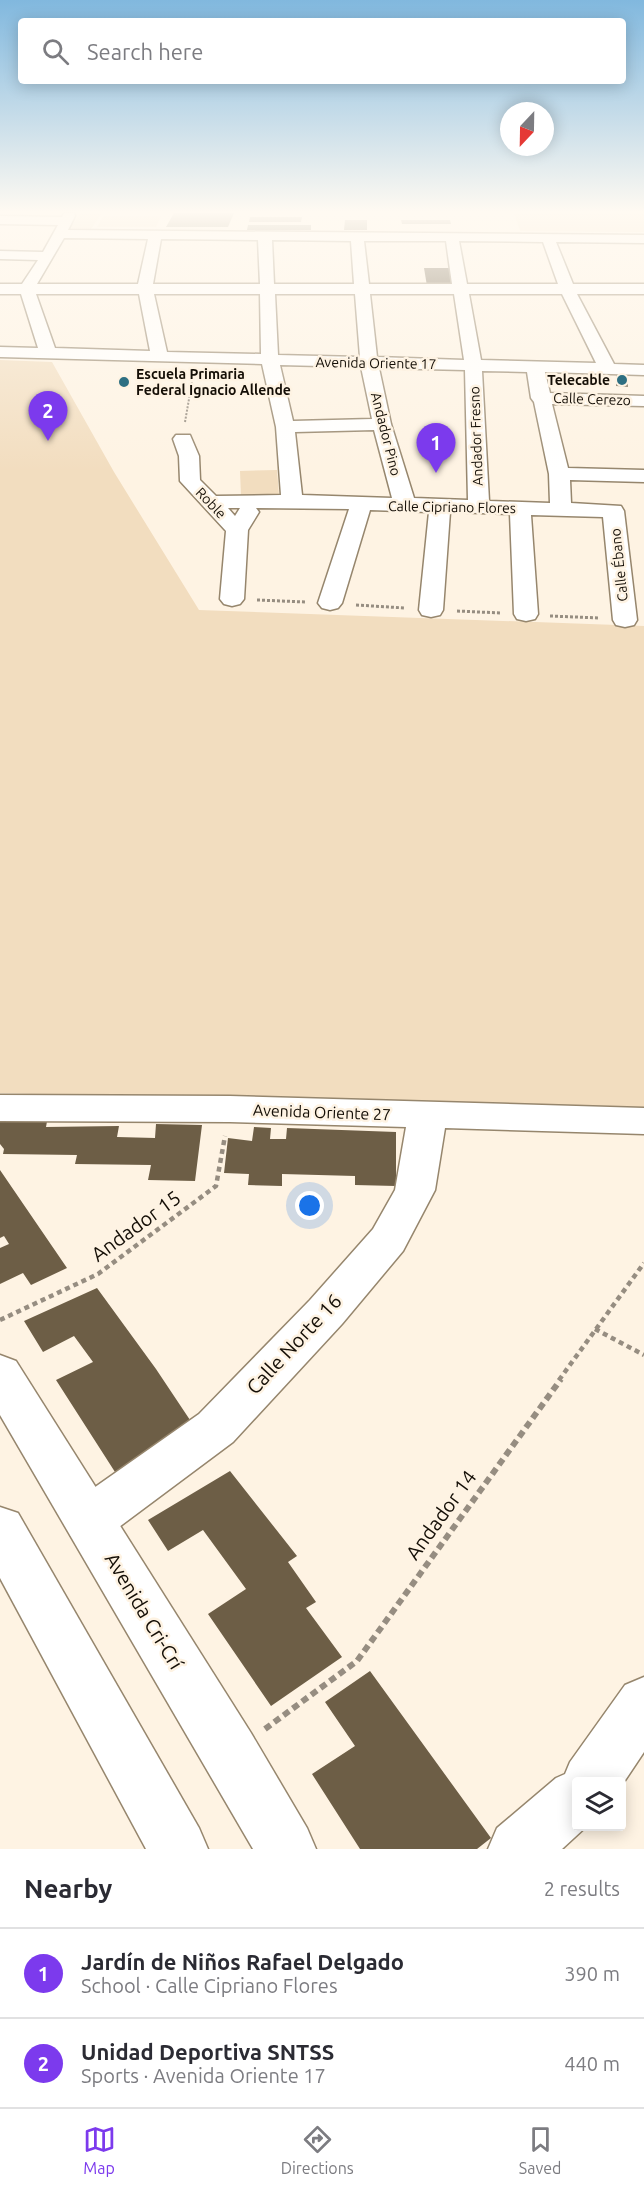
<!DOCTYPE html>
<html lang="en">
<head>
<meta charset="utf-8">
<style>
	body { margin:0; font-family:Ubuntu,sans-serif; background:#f2f2f3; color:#2b2b33 }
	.controls { position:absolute; right:18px; bottom:18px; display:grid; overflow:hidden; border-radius:6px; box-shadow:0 3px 15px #0003 }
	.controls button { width:54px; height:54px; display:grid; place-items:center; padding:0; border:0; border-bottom:2px solid #e1e1e2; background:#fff; color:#2b2b33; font:30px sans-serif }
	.compass { position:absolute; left:500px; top:102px; width:54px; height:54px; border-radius:50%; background:#fff; box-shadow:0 3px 15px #0003; rotate:202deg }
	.you { position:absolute; left:310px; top:1206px; width:21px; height:21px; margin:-15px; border:4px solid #fff; border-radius:50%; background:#1a73e8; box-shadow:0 0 0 9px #1a73e833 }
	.badge { display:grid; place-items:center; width:39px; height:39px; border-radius:50%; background:#7c3aed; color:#fff; font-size:20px; font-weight:700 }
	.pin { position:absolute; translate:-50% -50px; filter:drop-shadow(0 2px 3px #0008) }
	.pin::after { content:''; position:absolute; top:32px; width:21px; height:18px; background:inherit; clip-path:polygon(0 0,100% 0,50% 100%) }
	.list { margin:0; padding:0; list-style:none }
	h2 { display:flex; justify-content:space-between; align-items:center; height:78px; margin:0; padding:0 24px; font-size:26px }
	h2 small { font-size:20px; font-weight:400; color:#7c7c81 }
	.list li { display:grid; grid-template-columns:39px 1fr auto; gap:18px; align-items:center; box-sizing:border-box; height:90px; padding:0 24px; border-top:2px solid #e1e1e2 }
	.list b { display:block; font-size:22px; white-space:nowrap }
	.list p { margin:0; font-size:20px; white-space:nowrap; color:#7c7c81 }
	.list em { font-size:20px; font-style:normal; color:#7c7c81 }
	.icon { flex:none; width:33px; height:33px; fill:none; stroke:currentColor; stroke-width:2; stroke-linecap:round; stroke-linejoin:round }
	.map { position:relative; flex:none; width:644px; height:1849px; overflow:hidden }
	.search { position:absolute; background:#fff; box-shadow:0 3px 15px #0003; left:18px; right:18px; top:18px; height:66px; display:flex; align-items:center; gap:15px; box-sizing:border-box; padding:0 21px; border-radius:6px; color:#7c7c81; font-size:22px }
	.sheet { height:258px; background:#fff }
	nav { display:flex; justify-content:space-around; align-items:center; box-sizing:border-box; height:84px; border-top:2px solid #e1e1e2; background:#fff; font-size:16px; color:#7c7c81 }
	nav a { display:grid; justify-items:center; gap:3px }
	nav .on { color:#7c3aed }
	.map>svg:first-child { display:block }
</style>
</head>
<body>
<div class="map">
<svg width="644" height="1849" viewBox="0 0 644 1849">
	<rect width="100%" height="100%" fill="#fef3e3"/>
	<g fill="#f2ddbf">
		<polygon points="81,213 102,213 89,232 66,232"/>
		<polygon points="514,213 644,213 644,232 520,231"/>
		<polygon points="103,216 161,216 156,227 97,227"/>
		<polygon points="0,360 52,362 114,472 199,610 644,626 644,1113 0,1093"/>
		<polygon points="277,470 279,495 241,496 240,471"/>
	</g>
	<g fill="#6d5e46">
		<polygon points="174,213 234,213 228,227 166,227"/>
		<polygon points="250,217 302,217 301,222 249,222"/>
		<polygon points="345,220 367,220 367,230 344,230"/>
		<polygon points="401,220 450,220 451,224 402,224"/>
		<polygon points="248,225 311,225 311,230 247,230"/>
		<polygon points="424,268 449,268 453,286 427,286"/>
		<polygon points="616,373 627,373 628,387 616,386"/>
		<polygon points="0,1116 48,1116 46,1127 119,1126 117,1137 155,1138 156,1124 202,1125 195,1181 148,1180 151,1165 75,1164 77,1155 3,1154 4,1149 0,1144"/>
		<polygon points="254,1127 271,1128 270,1139 286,1139 287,1128 396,1132 396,1186 355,1185 355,1176 282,1174 282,1186 248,1185 249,1174 224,1173 228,1138 252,1141"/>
		<polygon points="0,1170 67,1268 31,1285 23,1273 0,1284 0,1248 9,1244 4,1236 0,1238"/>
		<polygon points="97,1288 156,1369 194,1426 115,1472 56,1380 93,1362 74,1336 43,1352 24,1321"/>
		<polygon points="230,1471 297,1556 288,1562 316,1602 306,1608 342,1657 271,1706 208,1614 246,1589 203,1530 168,1551 148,1520"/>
		<polygon points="370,1671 491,1838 477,1849 360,1849 312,1774 355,1746 325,1702"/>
	</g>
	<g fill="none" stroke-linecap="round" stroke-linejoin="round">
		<defs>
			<g id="street">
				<path d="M64 213H74L75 216 68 230 644 235V243L556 242 573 284H644V294H577L614 364 644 365V375L545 372 550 393 644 396V406L552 404 568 468 644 470V482L570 480 571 503 621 506 624 511 637 620 634 625 625 627 616 625 613 620 603 517 531 515 538 614 535 619 526 621 517 619 514 614 510 514 450 512 443 610 440 615 431 617 422 615 419 610 429 512 370 510 342 603 338 608 330 610 322 608 318 603 349 509 256 508 259 512 248 530 244 599 240 604 232 606 224 604 220 599 226 531 180 481 179 456 173 439 176 435H190L199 456 200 480 216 496 281 495 276 427 262 364 0 357V347L38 348 21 294H0V284H22L38 260 0 259V251L43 252 58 225 0 224V216L62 217ZM64 238 148 239 138 284H37ZM161 239 258 240 260 284H153ZM272 240 351 241 354 284H274ZM364 241H446L452 284H369ZM459 241 543 242 558 284H467ZM36 294H139L150 351 55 348ZM154 294H260L261 354 167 352ZM275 294H355L360 357 278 355ZM370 294H454L464 360 377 357ZM469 294H562L596 363 481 360ZM280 365 361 367 372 419 293 421ZM379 368 465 370 468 500 414 498 391 424ZM482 371 527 372 531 398 534 402 549 474 550 503 489 501ZM374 430 392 498 302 495 295 432ZM228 508H240L235 516Z"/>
				<polygon points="0,1095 230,1096 644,1108 644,1134 445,1128 435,1190 403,1251 342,1324 233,1442 107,1536 89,1542 71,1536 64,1520 71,1504 199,1414 310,1300 373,1229 395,1190 406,1127 230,1122 0,1121"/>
				<polygon points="644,1677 644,1752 622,1785 622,1782 576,1782 576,1826 587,1826 562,1849 488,1849 497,1828 556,1778 565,1774 570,1762 625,1685"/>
			</g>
			<g id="secondary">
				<polygon points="0,1355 16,1361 251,1733 307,1828 316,1849 253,1849 0,1415"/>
				<polygon points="0,1507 18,1513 199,1828 208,1849 146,1849 0,1578"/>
			</g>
		</defs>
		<use href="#street" stroke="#96866d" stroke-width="3"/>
		<use href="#secondary" stroke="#96866d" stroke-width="3"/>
		<polyline stroke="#968d81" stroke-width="2" stroke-dasharray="2 1.5" stroke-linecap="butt" points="185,422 193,376"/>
		<g stroke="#968d81" stroke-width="3" stroke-dasharray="3 2" stroke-linecap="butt">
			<polyline points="257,600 306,602"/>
			<polyline points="356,605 405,608"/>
			<polyline points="457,611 501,613"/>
			<polyline points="550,616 600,618"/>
		</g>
		<g stroke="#968d81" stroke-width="4.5" stroke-dasharray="5 4" stroke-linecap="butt">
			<polyline points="0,1320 98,1274 216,1186 225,1136"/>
			<polyline points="595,1329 644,1355"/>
			<polyline points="559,1380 644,1263"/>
		</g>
		<polyline stroke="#968d81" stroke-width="6" stroke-dasharray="7 4.5" stroke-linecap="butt" points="265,1729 357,1661 561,1379"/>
		<use href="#street" fill="#fff" fill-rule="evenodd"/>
		<use href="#secondary" fill="#fff" fill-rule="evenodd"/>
	</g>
	<linearGradient id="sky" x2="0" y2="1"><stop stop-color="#81b8de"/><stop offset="0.45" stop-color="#fffaf2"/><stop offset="1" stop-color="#fffaf2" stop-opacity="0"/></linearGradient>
	<rect width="644" height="471" fill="url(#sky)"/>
	<g fill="#2d6f82" stroke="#fef3e3" stroke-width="2">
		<circle cx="622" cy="380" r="6"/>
		<circle cx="124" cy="382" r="6"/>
	</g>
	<g text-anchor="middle" stroke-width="5" stroke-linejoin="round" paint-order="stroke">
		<g font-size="14" fill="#140e06" stroke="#fef3e3">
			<text transform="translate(376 363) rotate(1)" y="5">Avenida Oriente 17</text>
			<text transform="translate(592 399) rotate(2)" y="5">Calle Cerezo</text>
			<text transform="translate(386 434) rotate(76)" y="5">Andador Pino</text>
			<text transform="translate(476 436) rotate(-92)" y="5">Andador Fresno</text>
			<text transform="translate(211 503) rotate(46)" y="5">Roble</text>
			<text transform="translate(452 507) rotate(1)" y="5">Calle Cipriano Flores</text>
			<text transform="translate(619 565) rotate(-96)" y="5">Calle Ébano</text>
		</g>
		<g font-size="14" font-weight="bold" fill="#140e06" stroke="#fef3e3" text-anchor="start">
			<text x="136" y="379">Escuela Primaria<tspan x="136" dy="16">Federal Ignacio Allende</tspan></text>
			<text x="610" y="385" text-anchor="end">Telecable</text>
		</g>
		<g font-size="16" fill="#140e06" stroke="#fef3e3">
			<text transform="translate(322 1112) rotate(2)" y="6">Avenida Oriente 27</text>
		</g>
		<g font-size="20" fill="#140e06" stroke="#fef3e3">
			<text transform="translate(136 1226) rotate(-36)" y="7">Andador 15</text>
			<text transform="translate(294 1344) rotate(-47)" y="7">Calle Norte 16</text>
			<text transform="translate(441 1515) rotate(-54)" y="7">Andador 14</text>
			<text transform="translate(144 1611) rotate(59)" y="7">Avenida Cri-Crí</text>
		</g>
	</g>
</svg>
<div class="controls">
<button><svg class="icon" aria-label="layers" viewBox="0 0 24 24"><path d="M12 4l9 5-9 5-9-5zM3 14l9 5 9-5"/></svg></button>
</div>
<svg class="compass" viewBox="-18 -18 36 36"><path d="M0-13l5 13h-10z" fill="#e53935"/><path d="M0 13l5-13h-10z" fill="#7c7c81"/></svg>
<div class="you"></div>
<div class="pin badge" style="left:436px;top:473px">1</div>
<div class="pin badge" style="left:48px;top:441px">2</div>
<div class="search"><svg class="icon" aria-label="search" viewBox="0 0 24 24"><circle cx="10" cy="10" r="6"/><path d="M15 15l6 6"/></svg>Search here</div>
</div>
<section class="sheet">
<h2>Nearby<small>2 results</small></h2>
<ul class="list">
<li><span class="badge">1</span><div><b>Jardín de Niños Rafael Delgado</b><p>School · Calle Cipriano Flores</p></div><em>390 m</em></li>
<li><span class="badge">2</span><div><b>Unidad Deportiva SNTSS</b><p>Sports · Avenida Oriente 17</p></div><em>440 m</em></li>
</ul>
</section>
<nav>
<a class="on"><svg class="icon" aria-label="map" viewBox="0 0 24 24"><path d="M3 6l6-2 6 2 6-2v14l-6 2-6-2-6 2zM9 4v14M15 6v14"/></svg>Map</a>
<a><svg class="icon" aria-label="directions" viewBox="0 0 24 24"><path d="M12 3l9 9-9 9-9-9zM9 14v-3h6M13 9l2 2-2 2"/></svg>Directions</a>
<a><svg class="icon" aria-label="saved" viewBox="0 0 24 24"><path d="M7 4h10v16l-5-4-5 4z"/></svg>Saved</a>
</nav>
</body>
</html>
